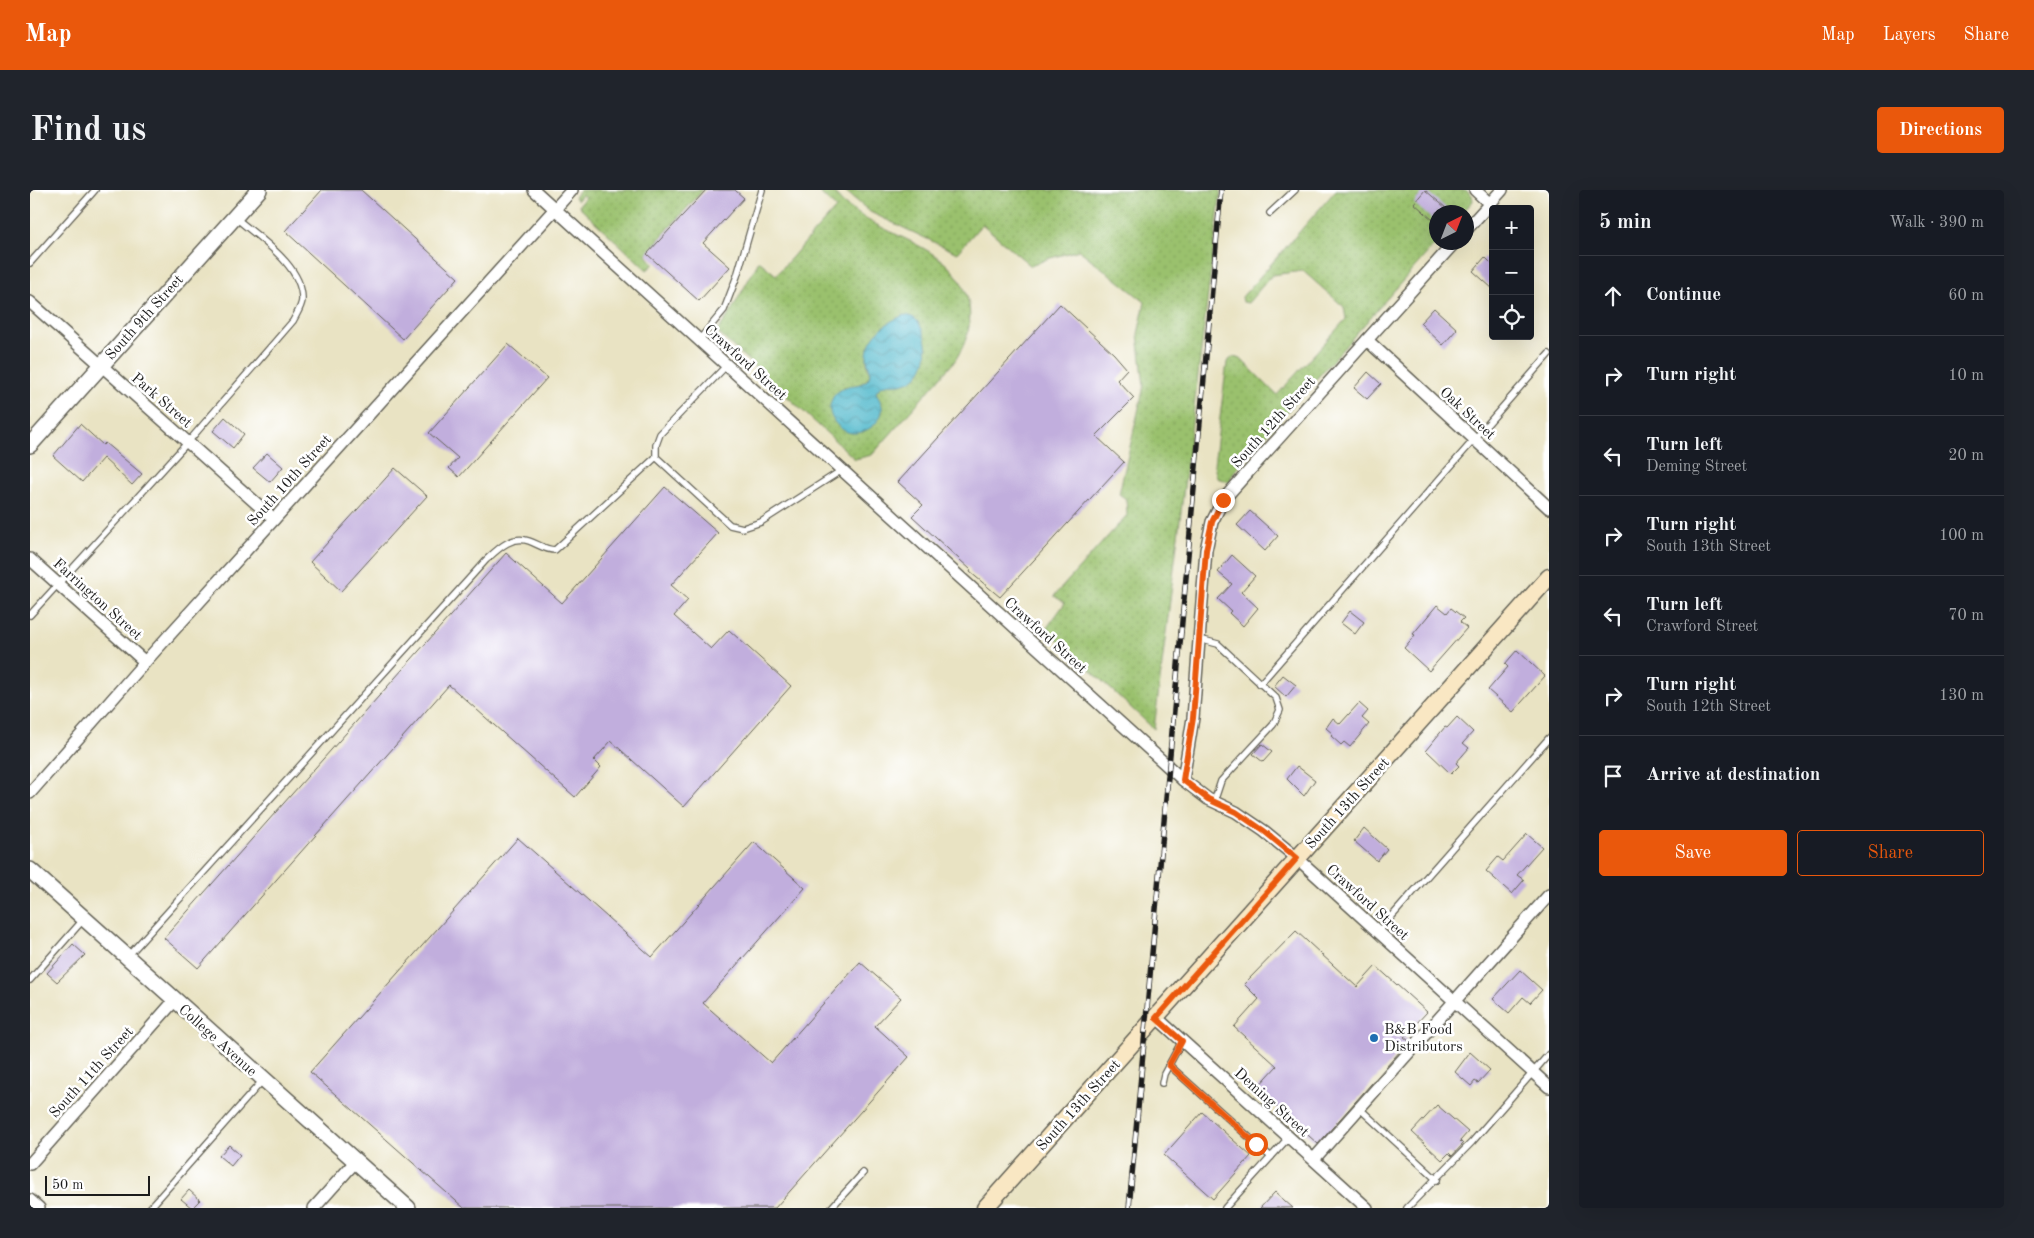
<!DOCTYPE html>
<html lang="en">
<head>
<meta charset="utf-8">
<style>
	body { margin:0; font-family:"Old Standard TT",serif; background:#20242c; color:#f1f3f6 }
	.controls { position:absolute; right:15px; top:15px; display:grid; overflow:hidden; border-radius:5px; box-shadow:0 5px 20px #0002 }
	.controls button { width:45px; height:45px; display:grid; place-items:center; padding:0; border:0; border-bottom:1px solid #363941; background:#171b24; color:#f1f3f6; font:25px sans-serif }
	.compass { position:absolute; left:1399px; top:15px; width:45px; height:45px; border-radius:50%; background:#171b24; box-shadow:0 5px 20px #0002; rotate:42deg }
	.scale { position:absolute; left:15px; bottom:12px; width:105px; box-sizing:border-box; padding-left:5px; border:2px solid #1c1c1c; border-top:0; font-size:14px; line-height:18px; white-space:nowrap; color:#1c1c1c; -webkit-text-stroke:4px #fff; paint-order:stroke }
	.stop { position:absolute; width:15px; height:15px; margin:-11px; border:4px solid #ea580c; border-radius:50%; background:#fff }
	.stop.end { background:#ea580c; border-color:#fff; box-shadow:0 1px 5px #0008 }
	.list { margin:0; padding:0; list-style:none }
	h2 { display:flex; justify-content:space-between; align-items:center; height:65px; margin:0; padding:0 20px; font-size:21px }
	h2 small { font-size:16px; font-weight:400; color:#9ea1a6 }
	.list li { display:grid; grid-template-columns:32px 1fr auto; gap:15px; align-items:center; box-sizing:border-box; height:80px; padding:0 20px; border-top:1px solid #363941 }
	.list b { display:block; font-size:19px; white-space:nowrap }
	.list p { margin:0; font-size:16px; white-space:nowrap; color:#9ea1a6 }
	.list em { font-size:16px; font-style:normal; color:#9ea1a6 }
	.actions { display:flex; gap:10px; padding:15px 20px }
	.actions a { flex:1; padding:11px 0; border:1px solid #ea580c; border-radius:5px; text-align:center; font-size:18px; color:#ea580c }
	.actions .main { background:#ea580c; color:#fff }
	.icon { flex:none; width:28px; height:28px; fill:none; stroke:currentColor; stroke-width:2; stroke-linecap:round; stroke-linejoin:round }
	.map { position:relative; flex:none; width:1519px; height:1018px; overflow:hidden; border-radius:5px }
	header { display:flex; align-items:center; gap:30px; box-sizing:border-box; height:70px; padding:0 25px; background:#ea580c; color:#fff }
	header strong { font-size:24px }
	nav { display:flex; gap:28px; margin-inline-start:auto; font-size:18px }
	.intro { display:flex; align-items:center; justify-content:space-between; box-sizing:border-box; height:120px; padding:0 30px }
	h1 { margin:0; font-size:35px }
	.button { padding:12px 22px; border-radius:5px; background:#ea580c; color:#fff; font-size:18px; font-weight:700 }
	main { display:flex; gap:30px; padding:0 30px }
	aside { flex:1; background:#171b24; border-radius:5px; box-shadow:0 5px 20px #0002 }
	.map>svg:first-child { display:block }
</style>
</head>
<body>
<header>
<strong>Map</strong>
<nav><a>Map</a><a>Layers</a><a>Share</a></nav>
</header>
<div class="intro"><h1>Find us</h1><a class="button">Directions</a></div>
<main>
<div class="map">
<svg width="1519" height="1018" viewBox="0 0 1519 1018">
	<defs>
		<pattern id="green-dots" width="8" height="8" patternUnits="userSpaceOnUse" patternTransform="scale(1.25)"><rect width="8" height="8" fill="#9ac16d"/><path d="M2 2h.1M6 6h.1" fill="none" stroke="#84a55e" stroke-width="1.8" stroke-linecap="round"/></pattern>
		<pattern id="water-waves" width="16" height="10" patternUnits="userSpaceOnUse" patternTransform="scale(1.25)"><rect width="16" height="10" fill="#4db7cb"/><path d="M0 5q4-4 8 0t8 0" fill="none" stroke="#3f94a4"/></pattern>
	</defs>
	<rect width="100%" height="100%" fill="#fff"/>
	<filter id="ink" filterUnits="userSpaceOnUse"><feTurbulence type="fractalNoise" baseFrequency=".02" numOctaves="2"/><feDisplacementMap in="SourceGraphic" scale="10" xChannelSelector="R" yChannelSelector="G"/><feConvolveMatrix kernelMatrix="1 2 1 2 8 2 1 2 1" color-interpolation-filters="sRGB"/></filter>
	<filter id="wash" filterUnits="userSpaceOnUse"><feTurbulence type="fractalNoise" baseFrequency=".0096" numOctaves="4" result="noise"/><feDisplacementMap in="SourceGraphic" scale="20" xChannelSelector="R" yChannelSelector="G"/><feGaussianBlur stdDeviation="1.12" result="paint"/><feColorMatrix in="noise" values="0 0 0 0 0 0 0 0 0 0 0 0 0 0 0 0 0 1.4 0 .05"/><feComposite in="paint" operator="in"/></filter>
	<g filter="url(#wash)">
		<rect width="100%" height="100%" fill="#e9e3c3"/>
		<g fill="url(#green-dots)" stroke="#5b6e44" fill-rule="evenodd">
			<polygon points="550,0 673,0 616,64 624,74 617,80 550,18 549,15 555,7 552,5 548,10 544,7"/>
			<path d="M787 0C790 0 796 0 799 0 804 2 809 9 813 13 821 19 830 25 838 30 876 52 931 65 939 115 942 137 936 154 924 172L842 265 825 269 687 142 700 123 729 71 746 85 806 18ZM850 141 870 194C860 194 852 193 846 202L849 210 813 197 831 194 839 188C841 181 836 176 837 169 838 158 843 147 850 141Z"/>
			<polygon points="814,0 1191,0 1124,539 1016,439 1035,413 1024,406 1097,325 1096,309 1089,304 1114,196 1108,144 1115,112 1049,60 1017,69 1001,76 952,34 927,63 840,22"/>
			<polygon points="1306,0 1436,0 1442,5 1443,11 1433,22 1406,22 1407,52 1200,287 1202,289 1199,292 1187,288 1184,275 1197,172 1203,167 1211,169 1247,205 1316,129 1314,117 1273,81 1242,85 1218,113 1213,112 1212,107"/>
		</g>
		<path fill="url(#water-waves)" stroke="#346a74" d="M875 125C886 127 889 131 893 142 901 162 896 190 870 194 861 195 852 192 846 202 848 207 851 212 852 216 854 230 838 243 825 243 812 244 798 229 800 216 805 187 840 203 840 182 840 177 837 173 837 168 836 147 857 131 875 125Z"/>
		<g id="blocks">
			<g fill="#c1aedd">
				<polygon points="292,0 331,0 428,88 373,149 255,41"/>
				<polygon points="676,0 705,0 714,8 673,53 700,77 669,111 617,64"/>
				<polygon points="1395,0 1416,18 1412,22 1406,22 1406,28 1404,31 1384,13"/>
				<polygon points="1455,67 1463,75 1463,99 1443,81"/>
				<polygon points="1030,114 1084,164 1097,179 1087,190 1104,208 1066,246 1094,272 970,407 940,382 941,380 882,326 893,315 868,292"/>
				<polygon points="1404,118 1427,139 1413,155 1390,133"/>
				<polygon points="478,154 517,188 429,287 419,278 428,268 399,243"/>
				<polygon points="1338,182 1351,194 1337,209 1324,198"/>
				<polygon points="195,227 214,244 203,258 183,241"/>
				<polygon points="50,234 73,255 75,253 112,284 102,295 73,268 52,292 23,266"/>
				<polygon points="237,263 253,277 240,292 223,278"/>
				<polygon points="365,278 397,306 311,401 280,372"/>
				<polygon points="635,297 688,343 641,395 658,410 644,426 681,459 699,440 761,496 654,617 581,551 564,570 571,577 545,607 419,495 168,778 134,748 476,363 532,413"/>
				<polygon points="1220,321 1248,346 1235,361 1207,335"/>
				<polygon points="1202,365 1225,386 1211,402 1228,418 1213,436 1199,423 1201,421 1188,409 1202,394 1188,382"/>
				<polygon points="1407,415 1417,423 1421,418 1434,428 1430,432 1437,438 1399,481 1374,458 1385,445 1383,444"/>
				<polygon points="1320,421 1334,432 1325,444 1311,433"/>
				<polygon points="1487,460 1515,486 1483,522 1458,500 1478,477 1475,474"/>
				<polygon points="1253,485 1266,495 1256,507 1244,496"/>
				<polygon points="1329,513 1338,521 1332,528 1339,534 1320,557 1314,552 1311,555 1301,546 1303,544 1296,538 1303,528 1310,534"/>
				<polygon points="1427,527 1443,542 1433,553 1439,558 1426,573 1429,576 1421,584 1396,560 1415,537 1417,538"/>
				<polygon points="1232,554 1242,562 1233,572 1223,564"/>
				<polygon points="1267,576 1285,590 1274,606 1257,589"/>
				<polygon points="1334,638 1357,659 1347,671 1324,651"/>
				<polygon points="1497,644 1512,657 1487,685 1494,690 1482,704 1456,681 1468,667 1473,671"/>
				<polygon points="488,648 622,767 724,652 775,698 673,813 741,873 830,772 871,808 845,836 879,867 745,1018 434,1018 280,882"/>
				<polygon points="1266,741 1327,797 1346,776 1397,822 1374,847 1379,851 1288,954 1226,899 1247,876 1204,837 1229,809 1214,794"/>
				<polygon points="43,754 55,765 27,792 17,783"/>
				<polygon points="1490,780 1512,800 1500,813 1493,807 1479,823 1463,809"/>
				<polygon points="1440,862 1460,880 1448,893 1445,891 1441,896 1425,882"/>
				<polygon points="1407,915 1438,942 1430,951 1433,954 1422,966 1419,963 1412,970 1382,942"/>
				<polygon points="1172,922 1221,966 1183,1009 1134,965"/>
				<polygon points="199,955 210,965 201,976 189,966"/>
				<polygon points="159,1000 170,1010 162,1018 151,1009"/>
				<polygon points="1245,1002 1263,1018 1230,1018"/>
			</g>
		</g>
	</g>
	<g filter="url(#ink)">
		<use href="#blocks" fill-opacity="0" stroke="#646256" stroke-width="1"/>
		<g fill="none" stroke-linecap="round" stroke-linejoin="round">
			<defs>
				<g id="service">
					<polyline points="1240,23 1265,0"/>
					<polyline points="0,73 65,0"/>
					<polyline points="669,150 694,120 707,86 732,0"/>
					<polyline points="697,175 630,244 626,255 626,267 700,335 713,338 731,332 812,280"/>
					<path d="M0 425 158 252 263 131C266 125 272 116 272 110 273 76 230 49 206 28"/>
					<polyline points="1169,449 1188,454 1246,508 1250,520 1243,535 1191,591 1184,612"/>
					<polyline points="1230,494 1519,164"/>
					<polyline points="1348,742 1519,548"/>
					<path d="M98 766 456 370C468 359 481 345 499 351 508 354 515 360 525 360L626 267"/>
					<polyline points="0,790 53,730"/>
					<polyline points="1139,875 1241,967"/>
					<polyline points="1132,893 1134,884 1152,851"/>
					<polyline points="1329,918 1407,990"/>
					<polyline points="120,1018 233,890"/>
					<polyline points="801,1018 833,983"/>
					<polyline points="1195,1018 1259,947"/>
					<polyline points="1377,1018 1442,952 1519,864"/>
				</g>
				<g id="minor">
					<polyline points="504,0 1153,590 1178,609 1206,622 1234,641 1267,668 1519,897"/>
					<polyline points="1445,0 1460,14"/>
					<polyline points="1436,40 1472,0"/>
					<polyline points="0,112 244,329"/>
					<polyline points="1337,150 1519,318"/>
					<polyline points="0,369 115,472"/>
					<polyline points="1153,590 1163,528 1176,360 1182,332 1193,310 1425,52"/>
					<polyline points="0,603 115,472 542,0"/>
					<polyline points="1127,828 1337,1018"/>
					<polyline points="1284,969 1519,705"/>
					<polyline points="0,974 145,810"/>
					<polyline points="0,1010 9,1018"/>
					<polyline points="284,1018 325,972"/>
				</g>
				<g id="tertiary">
					<polyline points="0,255 229,0"/>
					<polyline points="0,680 378,1018"/>
				</g>
				<polyline id="secondary" points="955,1018 1519,387"/>
			</defs>
			<use href="#service" stroke="#646256" stroke-width="8"/>
			<use href="#minor" stroke="#646256" stroke-width="14"/>
			<use href="#tertiary" stroke="#646256" stroke-width="18"/>
			<use href="#secondary" stroke="#646256" stroke-width="19"/>
			<use href="#service" stroke="#fff" stroke-width="5.5"/>
			<use href="#minor" stroke="#fff" stroke-width="11"/>
			<use href="#tertiary" stroke="#fff" stroke-width="15"/>
			<use href="#secondary" stroke="#f9e7c3" stroke-width="16"/>
			<defs>
				<polyline id="rail" points="1099,1018 1191,0"/>
			</defs>
			<use href="#rail" stroke="#1c1c1c" stroke-width="5.5"/>
			<use href="#rail" stroke="#fff" stroke-width="4" stroke-dasharray="11" stroke-linecap="butt"/>
		</g>
	</g>
	<g fill="none" stroke-linecap="round" stroke-linejoin="round" filter="url(#ink)">
		<polyline stroke="#ea580c" stroke-width="6" points="1193,310 1182,332 1176,360 1163,528 1153,590 1178,609 1206,622 1234,641 1267,668 1126,828 1152,851 1139,875 1226,954"/>
	</g>
	<circle fill="#1f6fb2" stroke="#fff" stroke-width="2" cx="1344" cy="848" r="5"/>
	<g text-anchor="middle" stroke-width="5" stroke-linejoin="round" paint-order="stroke">
		<g font-size="15" fill="#1c1c1c" stroke="#fff">
			<text transform="translate(114 127) rotate(-48)" y="5">South 9th Street</text>
			<text transform="translate(716 172) rotate(42)" y="5">Crawford Street</text>
			<text transform="translate(132 210) rotate(41)" y="5">Park Street</text>
			<text transform="translate(1438 223) rotate(43)" y="5">Oak Street</text>
			<text transform="translate(1243 232) rotate(-48)" y="5">South 12th Street</text>
			<text transform="translate(259 290) rotate(-48)" y="5">South 10th Street</text>
			<text transform="translate(68 409) rotate(42)" y="5">Farrington Street</text>
			<text transform="translate(1016 445) rotate(42)" y="5">Crawford Street</text>
			<text transform="translate(1317 613) rotate(-48)" y="5">South 13th Street</text>
			<text transform="translate(1338 712) rotate(42)" y="5">Crawford Street</text>
			<text transform="translate(188 850) rotate(42)" y="5">College Avenue</text>
			<text transform="translate(61 882) rotate(-48)" y="5">South 11th Street</text>
			<text transform="translate(1242 912) rotate(42)" y="5">Deming Street</text>
			<text transform="translate(1048 915) rotate(-48)" y="5">South 13th Street</text>
		</g>
		<g font-size="15" fill="#1c1c1c" stroke="#fff" text-anchor="start">
			<text x="1354" y="844">B&amp;B Food<tspan x="1354" dy="17">Distributors</tspan></text>
		</g>
	</g>
</svg>
<div class="controls">
<button>+</button>
<button>−</button>
<button><svg class="icon" aria-label="locate" viewBox="0 0 24 24"><circle cx="12" cy="12" r="6"/><path d="M12 2v4M12 18v4M2 12h4M18 12h4"/></svg></button>
</div>
<svg class="compass" viewBox="-18 -18 36 36"><path d="M0-13l5 13h-10z" fill="#e53935"/><path d="M0 13l5-13h-10z" fill="#9ea1a6"/></svg>
<div class="scale">50 m</div>
<div class="stop" style="left:1226px;top:954px"></div>
<div class="stop end" style="left:1193px;top:310px"></div>
</div>
<aside>
<h2>5 min<small>Walk · 390 m</small></h2>
<ul class="list">
<li><svg class="icon" aria-label="ahead" viewBox="0 0 24 24"><path d="M12 20V5M6 11l6-6 6 6"/></svg><div><b>Continue</b></div><em>60 m</em></li>
<li><svg class="icon" aria-label="right" viewBox="0 0 24 24"><path d="M7 20v-9h11M14 6l5 5-5 5"/></svg><div><b>Turn right</b></div><em>10 m</em></li>
<li><svg class="icon" aria-label="left" viewBox="0 0 24 24"><path d="M17 20v-9H6M10 6l-5 5 5 5"/></svg><div><b>Turn left</b><p>Deming Street</p></div><em>20 m</em></li>
<li><svg class="icon" aria-label="right" viewBox="0 0 24 24"><path d="M7 20v-9h11M14 6l5 5-5 5"/></svg><div><b>Turn right</b><p>South 13th Street</p></div><em>100 m</em></li>
<li><svg class="icon" aria-label="left" viewBox="0 0 24 24"><path d="M17 20v-9H6M10 6l-5 5 5 5"/></svg><div><b>Turn left</b><p>Crawford Street</p></div><em>70 m</em></li>
<li><svg class="icon" aria-label="right" viewBox="0 0 24 24"><path d="M7 20v-9h11M14 6l5 5-5 5"/></svg><div><b>Turn right</b><p>South 12th Street</p></div><em>130 m</em></li>
<li><svg class="icon" aria-label="arrive" viewBox="0 0 24 24"><path d="M6 21V4h12l-3 4 3 4H6"/></svg><div><b>Arrive at destination</b></div></li>
</ul>
<div class="actions"><a class="main">Save</a><a>Share</a></div>
</aside>
</main>
</body>
</html>
